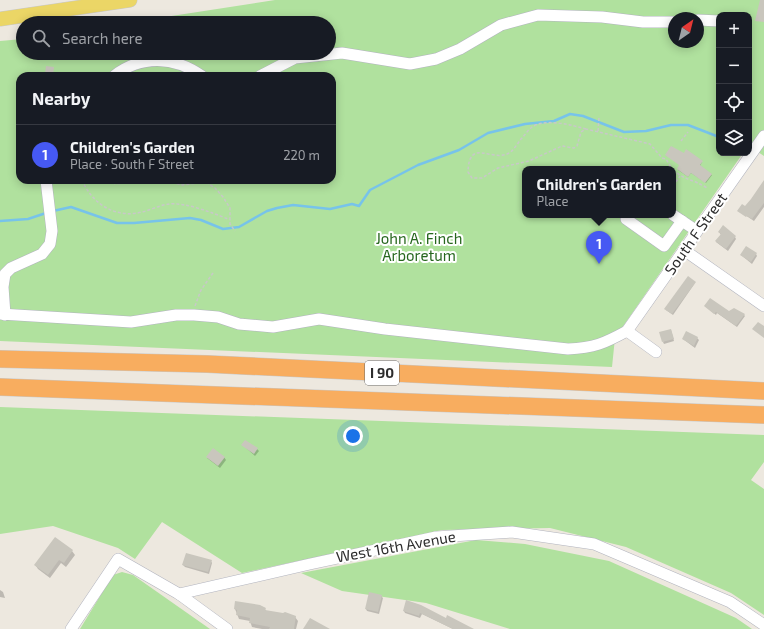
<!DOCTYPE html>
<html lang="en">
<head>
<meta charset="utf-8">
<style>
	body { margin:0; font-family:"Exo 2",sans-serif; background:#242831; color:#f1f3f6 }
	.controls { position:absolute; right:12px; top:12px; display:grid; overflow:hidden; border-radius:8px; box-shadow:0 2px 10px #0003 }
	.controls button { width:36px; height:36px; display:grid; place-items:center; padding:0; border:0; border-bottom:1px solid #363941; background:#171b24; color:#f1f3f6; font:20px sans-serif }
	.compass { position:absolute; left:668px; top:12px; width:36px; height:36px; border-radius:50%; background:#171b24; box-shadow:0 2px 10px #0003; rotate:35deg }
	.you { position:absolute; left:353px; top:436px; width:14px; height:14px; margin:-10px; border:3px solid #fff; border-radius:50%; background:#1a73e8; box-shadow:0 0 0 6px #1a73e833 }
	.badge { display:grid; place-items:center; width:26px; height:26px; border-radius:50%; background:#4659f3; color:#fff; font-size:13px; font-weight:700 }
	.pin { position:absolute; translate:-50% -33px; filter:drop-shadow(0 1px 2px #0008) }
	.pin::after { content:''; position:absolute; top:21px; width:14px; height:12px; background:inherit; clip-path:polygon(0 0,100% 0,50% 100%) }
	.popup { position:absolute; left:522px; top:166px; width:154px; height:52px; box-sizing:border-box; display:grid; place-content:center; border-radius:8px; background:#171b24; filter:drop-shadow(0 1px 3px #0005); font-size:13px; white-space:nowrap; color:#9ea1a6 }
	.popup b { font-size:15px; color:#f1f3f6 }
	.popup::after { content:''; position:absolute; left:50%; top:100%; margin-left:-8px; border:8px solid transparent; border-top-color:#171b24 }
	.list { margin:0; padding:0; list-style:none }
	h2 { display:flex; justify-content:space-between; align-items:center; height:52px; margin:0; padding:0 16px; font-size:17px }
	h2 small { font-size:13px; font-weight:400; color:#9ea1a6 }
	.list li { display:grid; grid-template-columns:26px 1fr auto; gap:12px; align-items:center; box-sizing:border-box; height:60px; padding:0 16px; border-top:1px solid #363941 }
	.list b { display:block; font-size:15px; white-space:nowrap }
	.list p { margin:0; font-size:13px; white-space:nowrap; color:#9ea1a6 }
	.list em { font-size:13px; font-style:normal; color:#9ea1a6 }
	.icon { flex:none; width:22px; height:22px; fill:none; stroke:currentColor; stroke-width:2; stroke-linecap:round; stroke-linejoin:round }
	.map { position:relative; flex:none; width:764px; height:629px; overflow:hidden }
	.search { position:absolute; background:#171b24; box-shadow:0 2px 10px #0003; left:16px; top:16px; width:320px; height:44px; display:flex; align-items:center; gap:10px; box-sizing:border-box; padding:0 14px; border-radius:22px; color:#9ea1a6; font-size:15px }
	.panel { position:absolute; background:#171b24; box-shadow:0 2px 10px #0003; left:16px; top:72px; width:320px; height:112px; border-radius:12px }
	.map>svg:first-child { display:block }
</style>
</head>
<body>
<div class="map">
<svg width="764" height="629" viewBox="0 0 764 629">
	<rect width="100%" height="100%" fill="#ede8df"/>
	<g fill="#b0e19e" fill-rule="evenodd">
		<path d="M275 0H764V156L749 146V15H719V153H743L615 338 612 367 0 341V41L23 39V53H329V23H126ZM674 18H698V42H674ZM20 76H332V180H20ZM525 169H673V215H525Z"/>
		<polygon points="0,407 764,435 764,462 751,480 764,489 764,615 731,593 626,547 550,528 442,530 242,573 162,522 135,559 118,548 53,526 0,534"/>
		<polygon points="476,540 525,544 609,561 736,618 752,629 510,629 426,603 342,591 301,573"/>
		<polygon points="122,572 133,575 210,629 80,629 113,575"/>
	</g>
	<g fill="#0003">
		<polygon points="684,154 702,162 700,166 712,175 706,183 691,173 688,177 678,170"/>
		<polygon points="764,186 764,207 754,221 739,211 745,207"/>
		<polygon points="719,232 735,237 736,239 728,251 716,242 721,235"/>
		<polygon points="756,254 757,256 752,264 741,255"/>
		<polygon points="695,283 673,315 666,310"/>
		<polygon points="705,306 744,315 745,316 737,327 717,313 716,315"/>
		<polygon points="671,330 674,341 664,344 663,342"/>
		<polygon points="697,338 699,340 695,348 683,339"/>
		<polygon points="243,445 257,449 259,451 255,456"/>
		<polygon points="224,457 226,460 220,468 207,458"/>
		<polygon points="72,551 75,555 66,567 61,563 50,578 38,569 36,566"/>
		<polygon points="211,561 212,563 209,574 185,567 183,565"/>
		<polygon points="0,590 3,592 5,598 0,597"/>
		<polygon points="381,596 383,598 379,614 367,611 366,609"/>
		<polygon points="407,601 446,619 472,629 453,629 422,614 420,618 405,613 404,611"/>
		<polygon points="235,609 265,609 267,612 295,617 298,621 296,629 262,629 252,627 250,621 239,619"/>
	</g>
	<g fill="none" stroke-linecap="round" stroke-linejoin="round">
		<g stroke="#77c3ea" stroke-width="2.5">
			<polyline points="53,211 71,207 117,223 134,223 190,218 201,220 223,229 239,227 267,211 277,208 293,205 330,209 352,204 359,206 370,190 418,165 459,150 488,133 525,124 554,121 570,114 583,116 624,132 646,131 671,125 688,125 719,137"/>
			<polyline points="0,221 28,219 46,213"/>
		</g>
	</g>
	<g fill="#c9c6bd">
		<polygon points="760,0 764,0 764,22 755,21"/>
		<polygon points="46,66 54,67 53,75 45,74"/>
		<polygon points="671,146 684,153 686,149 703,161 700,165 712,174 705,183 691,173 688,177 677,169 679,165 665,155"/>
		<polygon points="764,180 764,203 752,219 747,216 746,217 737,211 742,204 745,206 751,199"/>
		<polygon points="723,225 736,236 726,249 715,241 721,234 718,232"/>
		<polygon points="746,246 757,253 751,262 740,255"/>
		<polygon points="688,276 696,282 672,314 664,309"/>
		<polygon points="710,298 729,311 734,308 745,314 736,326 716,312 714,314 704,306"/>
		<polygon points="758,322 764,326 764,338 752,329"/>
		<polygon points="671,329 674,339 662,342 659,332"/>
		<polygon points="686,331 698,337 694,346 682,339"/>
		<polygon points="245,440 258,448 254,454 241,445"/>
		<polygon points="213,448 225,457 218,466 206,457"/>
		<polygon points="55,537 73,550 64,563 59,560 48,575 34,565"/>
		<polygon points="186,553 212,560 208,572 182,565"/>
		<polygon points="369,592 382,595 378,612 365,609"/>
		<polygon points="406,600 421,605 446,618 447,615 474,629 453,629 420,613 419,616 403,611"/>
		<polygon points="235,601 260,605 266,608 265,610 283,613 285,612 296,616 294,629 269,629 270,627 249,623 250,618 236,615 237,610 234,609"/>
		<polygon points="310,618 330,629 303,629"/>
	</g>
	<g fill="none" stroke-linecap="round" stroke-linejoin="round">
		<defs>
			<g id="minor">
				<polyline points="698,20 719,21"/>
				<path d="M114 76C141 55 174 56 202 76"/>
				<polyline points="260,76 295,58 342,53 410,64 436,59 460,49 501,25 538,15 602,17 643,22 674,22"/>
				<polyline points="629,215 626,219 664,246 682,221"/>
				<polyline points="673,215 697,231"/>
				<polyline points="684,250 764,306"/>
				<path d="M0 314 131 322 176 315H194L218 317 239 324 273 327 319 319 385 329 568 349C594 348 605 343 627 331L764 136"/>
				<polyline points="5,315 3,287 5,274 11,268 42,254 50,244 52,231 46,180"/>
				<polyline points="627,331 656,352"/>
				<polyline points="179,594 310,564 436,537 512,532 594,544 730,602 764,625"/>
				<polyline points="71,629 118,559 179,594 227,629"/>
			</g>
			<polyline id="major" points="0,19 130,0"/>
			<g id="highway">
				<polyline points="0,359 207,364 764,391"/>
				<polyline points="0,387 764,415"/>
			</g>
		</defs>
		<use href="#minor" stroke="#b2b4bf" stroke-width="12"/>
		<use href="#major" stroke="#c8c8c8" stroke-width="15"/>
		<use href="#highway" stroke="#c8c8c8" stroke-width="18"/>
		<g stroke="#c8c8c8" stroke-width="1.5" stroke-dasharray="3 2" stroke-linecap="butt">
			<path d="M586 129C572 125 545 118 532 127 528 130 525 135 521 139 517 144 513 152 507 154 490 161 469 138 468 172L472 178H482L498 168 529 161 562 146 574 148 577 146 581 132 586 129 650 144 662 158 666 159 672 169"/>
			<polyline points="598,131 599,117"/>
			<polyline points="681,141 688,132"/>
			<path d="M673 170C684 180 695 180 707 188"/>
			<path d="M82 180C92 204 116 219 142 212 151 210 160 205 169 204 185 202 213 213 228 219"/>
			<polyline points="103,180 116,184 137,180"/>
			<polyline points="162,180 182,185 206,182 215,188 223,197 230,208 230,224 235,231"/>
			<polyline points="673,186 680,176"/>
			<polyline points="195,306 201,290 213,273"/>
		</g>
		<use href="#minor" stroke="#fff" stroke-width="11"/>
		<use href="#major" stroke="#ebd666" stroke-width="14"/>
		<use href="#highway" stroke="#f8ad5f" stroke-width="17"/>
	</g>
	<g text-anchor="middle" stroke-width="4" stroke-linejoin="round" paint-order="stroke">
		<rect fill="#fff" stroke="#6b6b6b" stroke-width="1" x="365" y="361" width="34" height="24" rx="3"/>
		<g font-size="14" font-weight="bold" fill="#2c2c2c">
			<text x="382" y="378">I 90</text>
		</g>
		<g font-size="15" fill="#2c2c2c" stroke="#fff">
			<text transform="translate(696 234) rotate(-55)" y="5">South F Street</text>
			<text transform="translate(396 547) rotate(-10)" y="5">West 16th Avenue</text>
		</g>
		<g font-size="15" fill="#27671e" stroke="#fff">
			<text x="419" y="244">John A. Finch<tspan x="419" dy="17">Arboretum</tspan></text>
		</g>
	</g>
</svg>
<div class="controls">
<button>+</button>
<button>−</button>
<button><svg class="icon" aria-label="locate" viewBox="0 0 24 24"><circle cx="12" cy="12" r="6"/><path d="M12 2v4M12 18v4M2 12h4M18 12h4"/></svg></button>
<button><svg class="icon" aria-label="layers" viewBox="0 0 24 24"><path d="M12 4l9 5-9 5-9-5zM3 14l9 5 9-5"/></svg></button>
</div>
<svg class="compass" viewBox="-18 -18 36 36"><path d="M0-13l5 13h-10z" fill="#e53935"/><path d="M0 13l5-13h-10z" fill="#9ea1a6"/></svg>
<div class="you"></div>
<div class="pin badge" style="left:599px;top:264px">1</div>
<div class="popup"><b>Children's Garden</b>Place</div>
<div class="search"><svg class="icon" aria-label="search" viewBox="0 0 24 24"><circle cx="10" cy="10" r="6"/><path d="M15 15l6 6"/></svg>Search here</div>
<section class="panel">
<h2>Nearby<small></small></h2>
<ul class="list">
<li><span class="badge">1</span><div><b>Children's Garden</b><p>Place · South F Street</p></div><em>220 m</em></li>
</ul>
</section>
</div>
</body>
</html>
